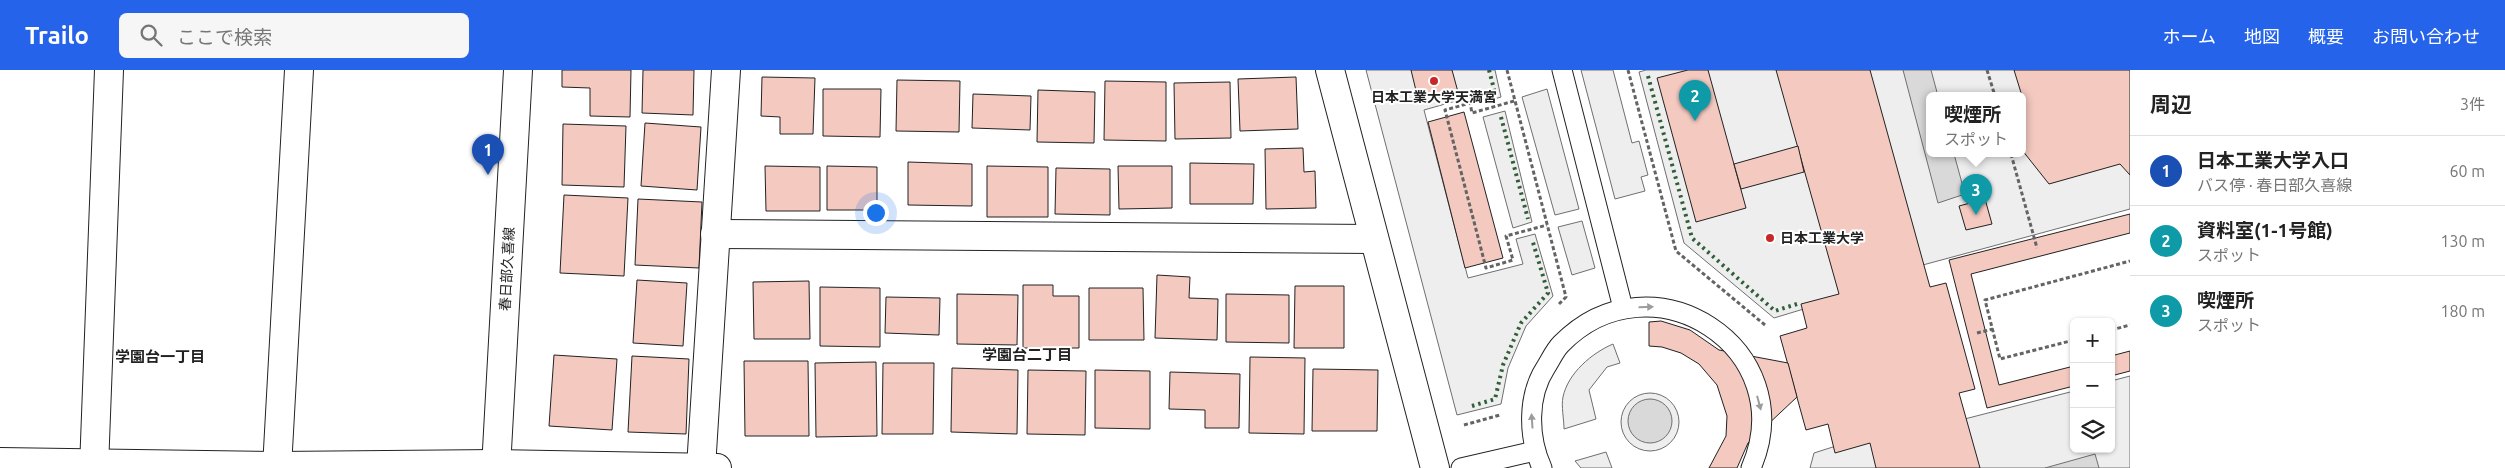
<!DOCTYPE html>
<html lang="ja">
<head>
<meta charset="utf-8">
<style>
	body { margin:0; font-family:Ubuntu,"Noto Sans JP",sans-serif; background:#f6f6f6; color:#222 }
	.controls { position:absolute; right:15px; bottom:15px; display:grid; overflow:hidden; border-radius:8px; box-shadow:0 1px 4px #0004 }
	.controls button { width:45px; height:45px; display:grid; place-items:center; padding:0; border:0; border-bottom:1px solid #e0e0e0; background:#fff; color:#222; font:25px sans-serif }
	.you { position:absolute; left:875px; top:142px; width:18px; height:18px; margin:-12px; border:4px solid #fff; border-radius:50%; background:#1a73e8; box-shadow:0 0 0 8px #1a73e833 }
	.badge { display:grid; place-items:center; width:32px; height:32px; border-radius:50%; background:#2563eb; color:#fff; font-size:16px; font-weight:700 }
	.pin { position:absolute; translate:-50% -41px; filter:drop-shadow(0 1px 2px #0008) }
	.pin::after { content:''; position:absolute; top:26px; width:18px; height:15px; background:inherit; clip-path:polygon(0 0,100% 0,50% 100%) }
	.popup { position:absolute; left:1926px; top:22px; width:100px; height:65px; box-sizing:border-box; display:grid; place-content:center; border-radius:8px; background:#fff; filter:drop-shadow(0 1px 4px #0005); font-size:16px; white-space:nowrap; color:#767676 }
	.popup b { font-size:19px; color:#222 }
	.popup::after { content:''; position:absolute; left:50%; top:100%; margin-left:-10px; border:10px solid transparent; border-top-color:#fff }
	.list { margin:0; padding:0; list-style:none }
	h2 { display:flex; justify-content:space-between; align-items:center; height:65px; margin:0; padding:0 20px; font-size:21px }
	h2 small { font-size:16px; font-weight:400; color:#767676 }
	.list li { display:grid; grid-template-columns:32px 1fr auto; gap:15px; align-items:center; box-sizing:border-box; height:70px; padding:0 20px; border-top:1px solid #e0e0e0 }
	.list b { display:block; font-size:19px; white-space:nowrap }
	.list p { margin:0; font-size:16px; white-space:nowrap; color:#767676 }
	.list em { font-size:16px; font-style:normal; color:#767676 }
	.icon { flex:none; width:28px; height:28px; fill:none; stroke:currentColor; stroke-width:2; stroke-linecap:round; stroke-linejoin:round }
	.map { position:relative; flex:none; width:2130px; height:398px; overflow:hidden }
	header { display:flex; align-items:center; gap:30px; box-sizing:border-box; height:70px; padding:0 25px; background:#2563eb; color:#fff }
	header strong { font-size:24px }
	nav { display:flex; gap:28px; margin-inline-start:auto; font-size:18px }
	.search { width:350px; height:45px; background:#f6f6f6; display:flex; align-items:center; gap:12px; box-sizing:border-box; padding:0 18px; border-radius:8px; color:#767676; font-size:19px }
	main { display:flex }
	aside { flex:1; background:#fff }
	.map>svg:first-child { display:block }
</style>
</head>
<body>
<header>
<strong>Trailo</strong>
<div class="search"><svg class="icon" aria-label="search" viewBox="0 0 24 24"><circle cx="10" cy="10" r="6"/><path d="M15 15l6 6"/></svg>ここで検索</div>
<nav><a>ホーム</a><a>地図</a><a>概要</a><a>お問い合わせ</a></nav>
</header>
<main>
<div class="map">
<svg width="2130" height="398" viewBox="0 0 2130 398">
	<rect width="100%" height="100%" fill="#fff"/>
	<g fill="#eee" stroke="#6f6f6f" fill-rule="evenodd">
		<polygon points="1366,0 1495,0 1501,27 1480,33 1477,25 1424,40 1468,208 1523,194 1516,169 1535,164 1553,226 1526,256 1508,298 1501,334 1457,345"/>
		<polygon points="1581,0 1613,0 1632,73 1639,71 1648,105 1641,107 1645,121 1615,129"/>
		<polygon points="1646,0 1788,0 1850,225 1774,248 1684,173 1639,2"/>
		<path d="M1809 0H2130V139L1871 209ZM1930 26H2022V84H1930Z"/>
		<polygon points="1547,19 1579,139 1555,145 1522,27"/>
		<polygon points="1505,41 1532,152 1513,158 1483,47"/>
		<polygon points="1582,151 1595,198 1572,205 1558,157"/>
		<path d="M1613 274 1620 293 1607 297 1589 320 1596 349 1564 359C1564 349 1561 336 1563 327 1568 303 1592 283 1613 274Z"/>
		<polygon points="2130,306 2130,398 1911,398 1902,365 2074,321 2074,379 2111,379 2111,311"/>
		<circle cx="1650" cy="352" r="29"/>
		<polygon points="1886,360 1896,398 1810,398 1814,383"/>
		<polygon points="1606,382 1612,398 1581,398 1575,391"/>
	</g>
	<g fill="#d9d9d9" stroke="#6f6f6f">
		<polygon points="1903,0 1931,0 1938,26 1930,26 1930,84 1954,84 1965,124 1938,133"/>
		<circle cx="1650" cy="351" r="22"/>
		<polygon points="2095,384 2099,398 2045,398"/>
	</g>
	<g fill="#f3c9c0" stroke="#222">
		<polygon points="562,0 631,0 630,47 590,46 590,18 562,17"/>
		<polygon points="643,0 694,0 693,45 642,43"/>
		<polygon points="1411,0 1452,0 1458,22 1419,33"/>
		<polygon points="1688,0 1708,0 1746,138 1696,152 1657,8"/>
		<polygon points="1776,0 1870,0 1930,217 1946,213 1975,319 1959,323 1980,398 1876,398 1870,373 1835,383 1828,354 1806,360 1780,266 1807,258 1801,234 1839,224"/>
		<polygon points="2014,0 2130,0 2130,105 2120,94 2049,114 2022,80 2022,26"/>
		<polygon points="762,7 815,8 813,64 780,64 780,47 761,46"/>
		<polygon points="1296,7 1298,59 1240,61 1238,9"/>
		<polygon points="897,10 960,11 959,62 896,61"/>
		<polygon points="1105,11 1166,12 1166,71 1104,70"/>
		<polygon points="1230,12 1231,68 1175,69 1174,13"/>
		<polygon points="823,19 881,19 880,67 823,66"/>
		<polygon points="1038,20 1095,22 1094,73 1037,72"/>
		<polygon points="973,24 1031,26 1030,60 972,58"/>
		<polygon points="1464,42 1503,188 1465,198 1428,52"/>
		<polygon points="645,53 701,57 697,120 641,116"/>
		<polygon points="563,54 626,56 624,117 562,115"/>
		<polygon points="1798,76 1804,102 1741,119 1734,94"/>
		<polygon points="1303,78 1304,102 1315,101 1316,138 1266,139 1265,79"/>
		<polygon points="908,92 972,94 972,136 908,135"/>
		<polygon points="1190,93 1254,94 1253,134 1190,134"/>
		<polygon points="765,96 820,97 820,141 766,141"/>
		<polygon points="827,96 877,97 877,140 827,140"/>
		<polygon points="987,96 1048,97 1048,147 987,147"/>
		<polygon points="1118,96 1172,96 1172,138 1119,139"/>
		<polygon points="1056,98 1110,99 1110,145 1055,144"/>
		<polygon points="564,125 628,128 624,206 560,203"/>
		<polygon points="638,129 702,132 699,198 635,195"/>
		<polygon points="1985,129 1992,154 1966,160 1959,136"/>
		<polygon points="2130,144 2130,163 1971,204 1999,315 2074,296 2074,316 1987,338 1949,190"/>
		<polygon points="1157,205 1190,207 1189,228 1218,229 1217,270 1155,268"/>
		<polygon points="637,210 687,213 683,276 633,273"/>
		<polygon points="809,211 810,269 754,269 753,212"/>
		<polygon points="1023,215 1053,215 1053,226 1079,226 1079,278 1023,278"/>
		<polygon points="1295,216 1344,216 1344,278 1294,278"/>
		<polygon points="820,217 880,218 880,277 820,276"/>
		<polygon points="1089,218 1143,218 1144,270 1089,270"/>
		<polygon points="957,224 1018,225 1017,275 957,274"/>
		<polygon points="1226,224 1289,225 1289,273 1226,272"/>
		<polygon points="886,227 940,228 939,265 885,263"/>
		<polygon points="1661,251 1690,260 1719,280 1788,293 1797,327 1748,373 1737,398 1709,398 1726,366 1727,346 1717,315 1699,294 1681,283 1662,277 1649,276 1649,252"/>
		<polygon points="2130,281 2130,301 2111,306 2111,286"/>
		<polygon points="554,285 617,289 612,360 549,356"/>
		<polygon points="632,286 689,289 686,364 628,362"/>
		<polygon points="1250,287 1305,288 1304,364 1249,363"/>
		<polygon points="744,291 808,291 809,366 745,366"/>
		<polygon points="876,292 877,366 816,367 815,293"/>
		<polygon points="883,293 934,293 933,364 882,364"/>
		<polygon points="952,298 1018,300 1017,364 951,362"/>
		<polygon points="1313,299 1378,300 1377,361 1312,361"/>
		<polygon points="1028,300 1086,301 1085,365 1027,364"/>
		<polygon points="1095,300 1150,301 1150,359 1095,358"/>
		<polygon points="1170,302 1240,304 1239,358 1205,358 1205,340 1169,339"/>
	</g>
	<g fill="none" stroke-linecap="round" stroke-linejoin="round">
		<defs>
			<g id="lane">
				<polyline points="1562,0 1623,238"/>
				<polyline points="1461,398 1535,381"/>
				<path d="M1542 398C1528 367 1527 326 1546 297 1551 289 1555 280 1561 274 1652 181 1803 279 1751 398"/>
			</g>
			<g id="street">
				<polyline points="715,164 1374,169"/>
				<polyline points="0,392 277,396 496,394 717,398"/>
				<polyline points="94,398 109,0"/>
				<polyline points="277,398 299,0"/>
				<polyline points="701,398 726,0"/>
			</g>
			<polyline id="secondary" points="1330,0 1435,398"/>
			<polyline id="primary" points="496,398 518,0"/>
		</defs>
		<use href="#lane" stroke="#222" stroke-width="21"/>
		<use href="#street" stroke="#222" stroke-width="30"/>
		<use href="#secondary" stroke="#222" stroke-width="30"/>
		<use href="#primary" stroke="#222" stroke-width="30"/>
		<g stroke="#646464" stroke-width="3" stroke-dasharray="4 2.5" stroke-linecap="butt">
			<polyline points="1507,0 1566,227 1559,234"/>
			<polyline points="1628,0 1676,181 1765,255"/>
			<polyline points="1987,0 1995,26"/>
			<polyline points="1514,31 1472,43 1470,33 1445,40 1486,198 1513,190 1506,166 1547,155"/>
			<polyline points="2011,84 2037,178"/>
			<polyline points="2111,260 2130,255"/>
			<polyline points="1977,263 1993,259"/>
			<polyline points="2074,270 2000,289 1985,230 2130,191"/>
			<polyline points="1464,355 1500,345"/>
		</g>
		<use href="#lane" stroke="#fff" stroke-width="19"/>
		<use href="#street" stroke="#fff" stroke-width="28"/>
		<use href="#secondary" stroke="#fff" stroke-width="28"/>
		<use href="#primary" stroke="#fff" stroke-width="28"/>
		<g stroke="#2f5e38" stroke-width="4" stroke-dasharray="2.5 4" stroke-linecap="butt">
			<polyline points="1489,0 1495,23"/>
			<polyline points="1648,6 1692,168 1775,241 1797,234"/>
			<polyline points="1501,47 1528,149"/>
			<polyline points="1472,336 1495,329 1503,295 1521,253 1548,223 1532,169"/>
		</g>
	</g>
	<defs><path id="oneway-solid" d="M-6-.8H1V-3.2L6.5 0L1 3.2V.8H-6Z" transform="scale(1.25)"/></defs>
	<g fill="#9c9c9c">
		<use href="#oneway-solid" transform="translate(1646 237) rotate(-2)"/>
		<use href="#oneway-solid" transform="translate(1759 333) rotate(75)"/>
		<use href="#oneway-solid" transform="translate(1532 351) rotate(-94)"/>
	</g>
	<g fill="#c62828" stroke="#fff" stroke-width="2">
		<circle cx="1434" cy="11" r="5"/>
		<circle cx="1770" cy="168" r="5"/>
	</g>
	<g text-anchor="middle" stroke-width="4" stroke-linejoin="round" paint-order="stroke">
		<g font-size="14" font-weight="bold" fill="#222" stroke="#fff">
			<text x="1434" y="32">日本工業大学天満宮</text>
			<text x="1780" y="173" text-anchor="start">日本工業大学</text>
		</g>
		<g font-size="14" fill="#222" stroke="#fff">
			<text transform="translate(507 199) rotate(-87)" y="5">春日部久喜線</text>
		</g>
		<g font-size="15" font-weight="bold" fill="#222" stroke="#fff">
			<text x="1027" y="290">学園台二丁目</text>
			<text x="160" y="292">学園台一丁目</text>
		</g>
	</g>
</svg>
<div class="controls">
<button>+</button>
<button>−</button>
<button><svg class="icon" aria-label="layers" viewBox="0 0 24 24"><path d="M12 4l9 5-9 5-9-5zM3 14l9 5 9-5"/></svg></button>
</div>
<div class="you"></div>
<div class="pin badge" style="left:488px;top:105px;background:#1a4fb4">1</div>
<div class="pin badge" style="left:1695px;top:51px;background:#0f9aa8">2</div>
<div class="pin badge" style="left:1976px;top:145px;background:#0f9aa8">3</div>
<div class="popup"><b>喫煙所</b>スポット</div>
</div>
<aside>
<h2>周辺<small>3件</small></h2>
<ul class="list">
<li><span class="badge" style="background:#1a4fb4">1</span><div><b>日本工業大学入口</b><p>バス停 · 春日部久喜線</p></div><em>60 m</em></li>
<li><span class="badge" style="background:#0f9aa8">2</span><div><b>資料室(1-1号館)</b><p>スポット</p></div><em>130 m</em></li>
<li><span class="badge" style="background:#0f9aa8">3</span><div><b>喫煙所</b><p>スポット</p></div><em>180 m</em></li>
</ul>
</aside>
</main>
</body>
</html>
